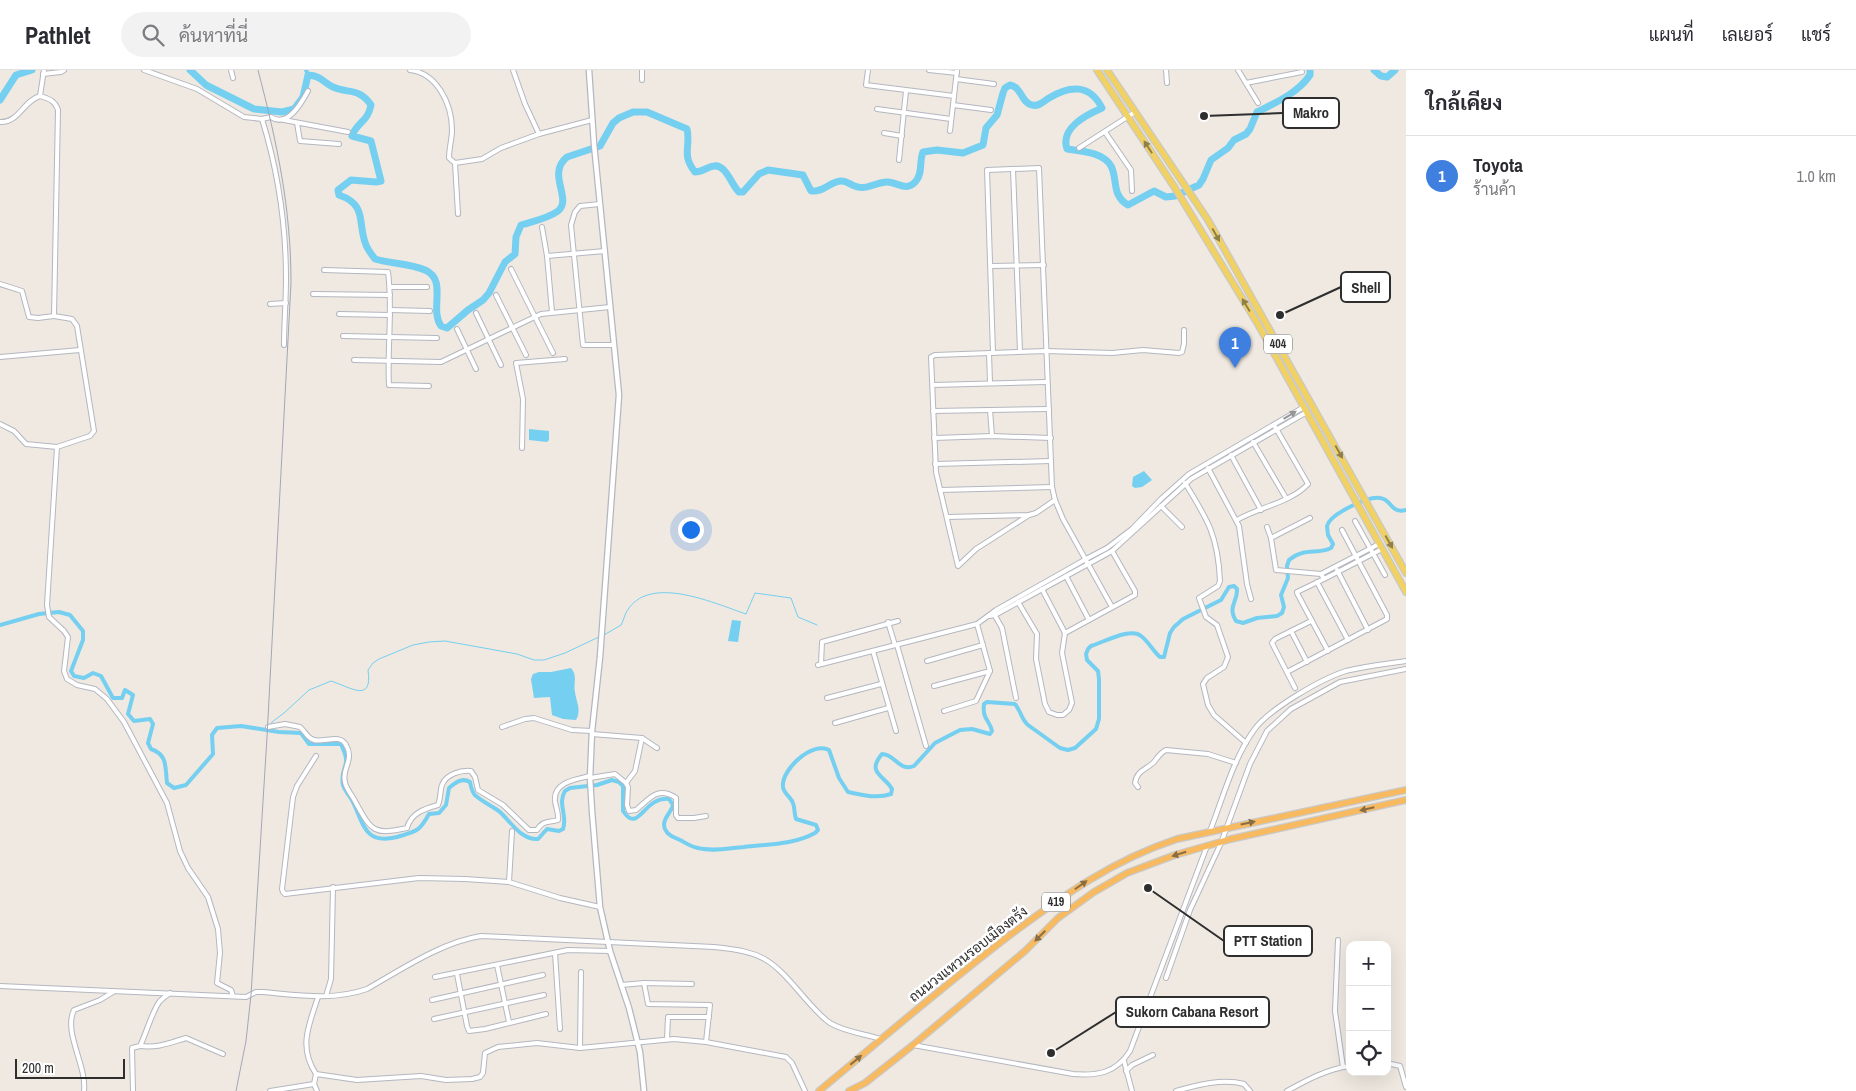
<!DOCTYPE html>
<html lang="th">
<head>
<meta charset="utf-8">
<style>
	body { margin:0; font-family:"Archivo Narrow",Sarabun,sans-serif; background:#f2f2f3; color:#2b2b33 }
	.controls { position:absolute; right:15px; bottom:15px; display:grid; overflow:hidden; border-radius:10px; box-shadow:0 5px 20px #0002 }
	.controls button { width:45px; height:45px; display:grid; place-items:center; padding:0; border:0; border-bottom:1px solid #e1e1e2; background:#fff; color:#2b2b33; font:25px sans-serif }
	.scale { position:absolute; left:15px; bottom:12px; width:110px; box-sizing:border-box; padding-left:5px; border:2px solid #2e2e2e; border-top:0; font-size:14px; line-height:18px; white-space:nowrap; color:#2e2e2e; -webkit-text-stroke:4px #fff; paint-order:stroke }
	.you { position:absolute; left:690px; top:459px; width:18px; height:18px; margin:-12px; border:4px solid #fff; border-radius:50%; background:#1a73e8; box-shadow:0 0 0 8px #1a73e833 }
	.badge { display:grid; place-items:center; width:32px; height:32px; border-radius:50%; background:#b45309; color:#fff; font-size:16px; font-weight:700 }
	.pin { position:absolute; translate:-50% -41px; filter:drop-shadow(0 1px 2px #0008) }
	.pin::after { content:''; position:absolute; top:26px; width:18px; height:15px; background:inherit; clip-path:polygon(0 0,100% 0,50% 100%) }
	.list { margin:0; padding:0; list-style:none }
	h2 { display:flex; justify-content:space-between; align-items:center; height:65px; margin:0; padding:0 20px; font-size:21px }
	h2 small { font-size:16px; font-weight:400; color:#7c7c81 }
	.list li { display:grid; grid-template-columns:32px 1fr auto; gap:15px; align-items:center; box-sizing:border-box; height:80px; padding:0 20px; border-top:1px solid #e1e1e2 }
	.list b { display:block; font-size:19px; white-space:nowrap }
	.list p { margin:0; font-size:16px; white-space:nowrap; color:#7c7c81 }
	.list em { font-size:16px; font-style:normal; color:#7c7c81 }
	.icon { flex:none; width:28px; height:28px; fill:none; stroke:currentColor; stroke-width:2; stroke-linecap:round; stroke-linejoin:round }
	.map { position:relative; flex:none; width:1406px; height:1021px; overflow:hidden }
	header { display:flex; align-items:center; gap:30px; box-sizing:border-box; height:70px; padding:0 25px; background:#fff; border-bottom:1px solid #e1e1e2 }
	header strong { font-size:24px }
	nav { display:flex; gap:28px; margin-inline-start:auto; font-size:18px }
	.search { width:350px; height:45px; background:#f2f2f3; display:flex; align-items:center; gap:12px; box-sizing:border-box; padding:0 18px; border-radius:28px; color:#7c7c81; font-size:19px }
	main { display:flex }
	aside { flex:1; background:#fff }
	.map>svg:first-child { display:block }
</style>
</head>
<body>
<header>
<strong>Pathlet</strong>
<div class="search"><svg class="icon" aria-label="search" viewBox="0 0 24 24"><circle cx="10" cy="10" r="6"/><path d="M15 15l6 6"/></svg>ค้นหาที่นี่</div>
<nav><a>แผนที่</a><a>เลเยอร์</a><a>แชร์</a></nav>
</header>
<main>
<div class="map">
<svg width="1406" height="1021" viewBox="0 0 1406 1021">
	<rect width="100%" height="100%" fill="#efe9e1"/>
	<g fill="#75cff0">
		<polygon points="529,359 549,361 549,370 547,372 529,370"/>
		<polygon points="1144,401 1152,410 1142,417 1135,418 1132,416 1133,407"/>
		<polygon points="732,550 741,551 738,572 728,571"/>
		<path d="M571 598C578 606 573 613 575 622 576 631 582 641 576 650L563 649 552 645 550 627 534 628 531 609 533 604 539 602H551Z"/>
	</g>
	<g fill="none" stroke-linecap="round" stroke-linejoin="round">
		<g stroke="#75cff0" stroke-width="1">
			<path d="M604 565 621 555C624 550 625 542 629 538 653 505 716 534 746 544L755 523 791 528 798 547 817 555"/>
			<path d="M271 655 272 652 284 643 309 620 331 611C350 617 373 634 368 600L373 593 379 589 413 575 429 572 445 571 517 584 534 590H544L565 583 601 566"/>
		</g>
		<g stroke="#75cff0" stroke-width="4">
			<polyline points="306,0 308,5"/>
			<path d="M0 555 39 544 59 542 70 545 83 561V570L71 601 74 606 84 608 93 603 101 606 113 628H122L125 620 133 625 128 644 134 651 150 649 153 654 148 673 151 679C168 685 165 697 167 713L174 718 186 715 213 684 212 665 217 658 241 656 279 662 301 663 309 674H341C343 679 346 685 346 689 347 697 340 703 343 715 345 721 350 726 353 732 364 755 365 775 397 767 417 761 419 762 429 744L439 743 446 735 449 718C455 713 462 707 470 712 471 717 472 723 476 726 483 732 492 736 500 742 511 752 521 770 538 769L547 759 559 761 563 759C568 745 557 734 565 721L570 718 597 715 612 710 619 712 623 716V741C639 765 643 726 669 729L673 735C671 743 661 750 665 759 668 766 674 767 680 770 686 773 691 777 698 778 713 782 729 778 744 777 768 774 793 775 815 763L818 760 816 755 796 749C794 744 795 738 793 733 791 727 784 724 783 717 781 699 813 671 829 680L839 708 848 722C862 725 877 729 891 724L892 719C884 705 866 703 882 684 895 684 899 702 914 696L935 673 960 660 972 659 990 664 992 661C990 650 982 650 984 634L987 632 1015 634C1021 641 1021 649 1028 655L1060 678 1068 680 1075 678 1096 659 1099 649V609L1098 601 1087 590 1086 584 1088 579 1091 576C1104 572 1131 557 1141 566 1149 572 1153 581 1160 587H1164L1170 563 1174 557 1183 549 1221 530 1229 517 1234 516 1237 519C1238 532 1227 536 1236 551L1243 553 1257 548 1277 546 1282 543 1284 537 1281 525 1288 508 1287 496 1289 490C1304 477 1317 485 1331 478L1333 474 1328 465 1327 456C1330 444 1368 426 1380 428 1392 429 1390 444 1406 440"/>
		</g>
		<g stroke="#75cff0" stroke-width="7">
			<path d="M190 0 206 15 254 39 282 42 294 39 303 27 308 5C322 6 322 12 333 17 348 24 359 17 371 35 368 52 356 53 352 66L371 71 381 111 376 112 351 110 338 120 339 125C368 135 357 153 366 175 368 180 372 185 375 189 391 194 409 193 425 200 448 210 429 239 441 256L447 258 468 240 483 230 489 223 505 192 515 184 516 167 521 155C533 151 547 149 558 141 573 129 546 104 567 87L600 76 613 53 619 48 633 42H647L687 59C691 76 681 85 695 102 702 102 707 97 714 96 726 94 732 116 739 122H743L759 104 768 100 803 105 811 121C824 122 828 113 840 111 847 110 851 116 858 117 868 120 878 111 888 112 899 113 907 122 916 111 923 103 919 91 923 82L937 80 963 83 983 75 986 58 997 45 1003 23 1005 18 1010 15C1022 17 1021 33 1032 35 1039 37 1044 31 1049 28 1070 15 1090 14 1102 38 1086 45 1060 58 1067 79 1081 81 1103 82 1111 96 1118 109 1111 125 1128 135L1154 121 1166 127 1175 126 1199 115 1203 109 1211 90 1228 78 1234 70 1246 64 1250 59 1257 42C1275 33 1298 23 1310 5V0"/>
			<polyline points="1374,0 1381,6 1387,7 1395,0"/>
			<polyline points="0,30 16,5 32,0"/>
		</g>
		<defs>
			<g id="minor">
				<path d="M44 0 40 26C50 29 55 31 58 40L54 246 72 249 77 256 94 361 90 366 57 377 47 535 49 547 64 561 68 567 64 601 67 609 77 615 95 619 107 629 124 652 167 733 180 781 188 798 208 827 218 859 220 883 217 913 231 920 233 926"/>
				<path d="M144 0 197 19 244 47 262 49C278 101 286 154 286 209 286 231 284 253 284 275"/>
				<polyline points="231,0 233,8"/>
				<path d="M410 0C437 3 452 34 452 60 452 69 449 78 449 88L455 93 458 144"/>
				<polyline points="513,0 525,34 539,64"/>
				<polyline points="642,0 642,10"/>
				<polyline points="868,0 866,15 954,26"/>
				<polyline points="929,0 957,3"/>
				<polyline points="1166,0 1167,13"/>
				<polyline points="1238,0 1258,33"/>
				<polyline points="43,4 61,2 64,0"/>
				<polyline points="956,9 994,14"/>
				<polyline points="1246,13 1302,2"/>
				<polyline points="953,35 991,40"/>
				<polyline points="877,39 951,49"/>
				<path d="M262 49 271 47C287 58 301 34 308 21"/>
				<polyline points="284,50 348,62"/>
				<path d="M0 52C19 53 23 31 40 26"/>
				<polyline points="297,53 300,71 339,74"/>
				<polyline points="950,61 957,0"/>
				<polyline points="1105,62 1131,100 1132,121"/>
				<polyline points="884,63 902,66"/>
				<polyline points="1079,78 1135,42"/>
				<polyline points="899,90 906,21"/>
				<polyline points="455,93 482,89 501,78 539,64 592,50"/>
				<polyline points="1013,99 1020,282"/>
				<polyline points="600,134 580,136 575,142 571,155 583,275 614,275"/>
				<polyline points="542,157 547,186 552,242"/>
				<polyline points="547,186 605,181"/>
				<polyline points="991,196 1044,195"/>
				<polyline points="511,199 553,283"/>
				<path d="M324 200 388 202C393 239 387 277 389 315L429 316"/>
				<polyline points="0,214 22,221 29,247 38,248 54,246"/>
				<polyline points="390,217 427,217"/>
				<polyline points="313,224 390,225"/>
				<polyline points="496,225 526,285"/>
				<polyline points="270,234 286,233"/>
				<polyline points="390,240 430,241"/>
				<polyline points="476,243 501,295"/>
				<polyline points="339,244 390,245"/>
				<polyline points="457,259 476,299"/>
				<polyline points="343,266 437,268"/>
				<polyline points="989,283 990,313"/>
				<polyline points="993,283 987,100 1039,98 1052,417 1055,430 1063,449 1112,537"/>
				<polyline points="0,287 80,280"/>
				<polyline points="354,290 441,292 541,244 610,237"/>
				<polyline points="933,315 1047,312"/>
				<polyline points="990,340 992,366"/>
				<polyline points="933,341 1049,339"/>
				<polyline points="0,354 14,361 26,374 57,377"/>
				<polyline points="934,368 992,366 1051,368"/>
				<polyline points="1253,372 1286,428"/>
				<polyline points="522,378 523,329 516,293 565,289"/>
				<polyline points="1231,385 1261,440"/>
				<polyline points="935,394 1051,391"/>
				<polyline points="1208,398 1239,456 1247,514 1251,529"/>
				<path d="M1185 413C1208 450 1218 466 1220 511L1218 516 1199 528 1206 547 1217 555 1228 587 1224 597 1207 608 1203 614 1208 635 1214 645 1246 673"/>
				<polyline points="940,420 1052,417"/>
				<polyline points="1161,436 1182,457"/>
				<polyline points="1029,445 976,479 958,496 936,402 931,287 935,285 1046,281 1112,283 1143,280 1179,283 1182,282 1184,274 1184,260"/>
				<polyline points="947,447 1029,445 1036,443 1055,430"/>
				<path d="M1237 450C1257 438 1292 432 1308 414L1274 355"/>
				<polyline points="1355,451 1385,505"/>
				<polyline points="1267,457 1271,468 1276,500 1321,504"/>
				<polyline points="1271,468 1310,448"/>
				<polyline points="1379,474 1321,504 1324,509 1382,479"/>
				<polyline points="1337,500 1368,560"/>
				<polyline points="1066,506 1089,550"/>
				<polyline points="1324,509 1297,522 1297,523 1328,581"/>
				<polyline points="1317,512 1348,570"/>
				<polyline points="1018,532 1037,564 1036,589 1045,634 1049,642 1057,645 1063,645 1069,640 1072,633 1062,583 1065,563 1042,519"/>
				<polyline points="994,544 1002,558 1016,628"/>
				<polyline points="989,546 995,545 1112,481 1191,409 1307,342"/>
				<polyline points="888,552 895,575"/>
				<polyline points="1291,561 1307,592"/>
				<polyline points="1065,563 1135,525 1135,521 1112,481"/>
				<polyline points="897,575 926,676"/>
				<polyline points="873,581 896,661"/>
				<polyline points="927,591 983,575"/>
				<polyline points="821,594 822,572 898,551"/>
				<polyline points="818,595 977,554 996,540 1086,489 1107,478 1132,459 1161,429 1189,404 1304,337"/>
				<polyline points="1287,602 1387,549 1387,545 1342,460"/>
				<polyline points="934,616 990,601"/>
				<polyline points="1295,618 1272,573 1275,569 1311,551"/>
				<polyline points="827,628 881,614"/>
				<polyline points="944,641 976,631 990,601 977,554"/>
				<polyline points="835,653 888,638"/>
				<path d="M268 657 285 654 300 657C305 661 307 668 314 670 324 673 340 663 346 675 355 690 341 699 345 712 346 719 353 726 356 733 372 762 374 765 407 758 411 743 424 739 438 735 441 728 440 720 442 715 446 704 461 700 471 701L475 707 478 720 503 735 529 760H537C543 750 548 753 558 750 559 744 556 738 555 731 553 712 577 709 590 706"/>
				<polyline points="502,657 525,649 534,648 572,660 592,661"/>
				<polyline points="592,664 642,668 657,678"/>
				<polyline points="316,686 297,716 293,727 282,819 283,822 285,824 419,808 465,809 509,812 560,828 600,837"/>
				<path d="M590 708 615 704 626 713 628 717 627 735 629 741 636 740C650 728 658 716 676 728V745L678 748H694L706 746"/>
				<polyline points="626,713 635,701 642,668"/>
				<path d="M1138 717 1135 713C1137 700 1146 700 1154 692 1158 687 1160 683 1166 680L1208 684 1236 693"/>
				<path d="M1210 761C1223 728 1233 689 1254 660 1269 639 1321 609 1346 601 1365 596 1386 594 1406 591"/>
				<polyline points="509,812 512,761"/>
				<polyline points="1338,870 1335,941 1343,997"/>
				<polyline points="555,883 560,959"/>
				<polyline points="497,895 509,952"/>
				<polyline points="457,904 467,956 469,961 485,959 546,944"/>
				<polyline points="435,907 568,880 610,881"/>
				<polyline points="1166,908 1190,840 1221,773 1250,694 1267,661 1291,639 1340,612 1406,599"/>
				<polyline points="644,913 648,934 710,935 706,972"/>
				<polyline points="621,915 644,913 692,914"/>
				<path d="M0 916 246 927 256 922H263C298 925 333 931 367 919 402 899 442 872 481 866L714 877C764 882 771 889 803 926 811 935 820 946 830 953 845 962 865 964 881 969"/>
				<polyline points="326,926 331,909 333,817"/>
				<path d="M318 927C309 955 298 977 316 1004L357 1010 421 1006 446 1010 472 1009 480 1007 483 1003 485 983 498 977 537 973 580 978 674 969 706 972 786 987 792 993 805 1021"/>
				<polyline points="432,930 543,905"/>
				<polyline points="434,949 544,925"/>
				<polyline points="667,969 668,947 709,947"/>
				<path d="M913 975 1073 1004C1098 1006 1116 1003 1130 981L1207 776"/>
				<path d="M140 976C159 978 169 973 186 968L223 984"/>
				<polyline points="580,978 581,902"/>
				<polyline points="1124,991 1132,1021"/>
				<polyline points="1387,993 1400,996 1406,1017"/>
				<polyline points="1126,1001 1132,995 1153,985"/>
				<polyline points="316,1004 314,1014 317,1021"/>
				<path d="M84 1021C87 996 63 962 74 940L100 930 113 922"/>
				<path d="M133 1021 132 978 140 976C146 964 153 939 160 931 163 928 167 925 170 923"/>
				<polyline points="270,1021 314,1014"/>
				<path d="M1176 1021C1197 1015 1223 1008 1244 1014L1250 1021"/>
				<path d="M1287 1021C1307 1010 1327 999 1350 996"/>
			</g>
			<polyline id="tertiary" points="589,0 594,74 619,325 600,587 592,661 590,708 592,741 600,837 610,881 629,938 640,982 644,1021"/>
			<g id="primary">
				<polyline points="1097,0 1175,118 1259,256 1406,522"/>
				<polyline points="1107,0 1208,150 1406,503"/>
			</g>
			<g id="trunk">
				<path d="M819 1021C882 969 944 915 1010 865 1064 825 1113 790 1177 769L1406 720"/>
				<polyline points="849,1021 865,1013 913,975 1025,881 1058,848 1094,822 1127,803 1175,785 1231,769 1406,730"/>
			</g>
		</defs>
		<use href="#minor" stroke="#b4b7c1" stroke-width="6"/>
		<use href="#tertiary" stroke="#b4b7c1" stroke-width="7"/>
		<use href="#primary" stroke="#c9c9c9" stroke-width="8"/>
		<use href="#trunk" stroke="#c9c9c9" stroke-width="8"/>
		<use href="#minor" stroke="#fff" stroke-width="4"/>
		<use href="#tertiary" stroke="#fff" stroke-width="4.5"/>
		<use href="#primary" stroke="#f2d163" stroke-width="5.5"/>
		<use href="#trunk" stroke="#f8ba60" stroke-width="5.5"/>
		<path stroke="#a3a6b8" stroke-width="1" d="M236 1021 246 971 251 925 267 667 291 213C291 137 277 73 258 0"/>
	</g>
	<defs><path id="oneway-solid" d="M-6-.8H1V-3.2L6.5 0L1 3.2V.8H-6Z" transform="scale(1.25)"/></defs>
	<g fill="#908048">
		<use href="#oneway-solid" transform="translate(1148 77) rotate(-123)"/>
		<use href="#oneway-solid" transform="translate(1216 165) rotate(61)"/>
		<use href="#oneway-solid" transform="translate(1246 235) rotate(-121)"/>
		<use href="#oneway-solid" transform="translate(1339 382) rotate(61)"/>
		<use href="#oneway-solid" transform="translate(1389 472) rotate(61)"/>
	</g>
	<use fill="#969696" href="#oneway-solid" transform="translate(1290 345) rotate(-31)"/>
	<g fill="#896d44">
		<use href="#oneway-solid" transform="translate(1367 739) rotate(167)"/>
		<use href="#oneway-solid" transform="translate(1248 753) rotate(-12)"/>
		<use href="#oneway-solid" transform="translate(1179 784) rotate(163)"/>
		<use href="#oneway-solid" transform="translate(1081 815) rotate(-35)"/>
		<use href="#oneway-solid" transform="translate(1040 866) rotate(135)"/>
		<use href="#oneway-solid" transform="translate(856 990) rotate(-40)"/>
	</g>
	<g text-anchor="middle" stroke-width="5" stroke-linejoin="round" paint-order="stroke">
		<g fill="#fff" stroke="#6d6d6d" stroke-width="1">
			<rect x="1264" y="264.5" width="28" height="19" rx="4"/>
			<rect x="1042" y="822.5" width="28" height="19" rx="4"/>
		</g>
		<g font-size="12" font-weight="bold" fill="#2e2e2e">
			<text x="1278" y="278">404</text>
			<text x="1056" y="836">419</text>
		</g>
		<g font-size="14" fill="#2e2e2e" stroke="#fff">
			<text transform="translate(968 884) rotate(-38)" y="5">ถนนวงแหวนรอบเมืองตรัง</text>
		</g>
	</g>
	<path fill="none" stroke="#2e2e2e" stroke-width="2" d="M1204 46L1283 43M1280 245L1341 217M1148 818L1224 871M1051 983L1116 942"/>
	<g fill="#2e2e2e" stroke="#fff" stroke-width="2">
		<circle cx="1204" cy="46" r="5"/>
		<circle cx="1280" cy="245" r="5"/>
		<circle cx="1148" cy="818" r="5"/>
		<circle cx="1051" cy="983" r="5"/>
	</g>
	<g fill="#fff" stroke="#2e2e2e" stroke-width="2">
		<rect x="1283" y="28" width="56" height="30" rx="5"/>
		<rect x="1341" y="202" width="49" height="30" rx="5"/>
		<rect x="1224" y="856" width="88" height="30" rx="5"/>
		<rect x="1116" y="927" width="153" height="30" rx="5"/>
	</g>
	<g font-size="15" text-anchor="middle" font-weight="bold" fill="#2e2e2e">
		<text x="1311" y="48">Makro</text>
		<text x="1366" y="223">Shell</text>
		<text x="1268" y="876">PTT Station</text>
		<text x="1192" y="947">Sukorn Cabana Resort</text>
	</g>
</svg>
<div class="controls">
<button>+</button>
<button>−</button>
<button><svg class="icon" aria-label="locate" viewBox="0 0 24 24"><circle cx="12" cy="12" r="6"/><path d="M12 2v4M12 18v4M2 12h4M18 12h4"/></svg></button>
</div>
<div class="scale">200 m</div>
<div class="you"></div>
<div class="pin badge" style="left:1235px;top:298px;background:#3f7fe0">1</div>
</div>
<aside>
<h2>ใกล้เคียง<small></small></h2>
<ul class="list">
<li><span class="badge" style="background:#3f7fe0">1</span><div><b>Toyota</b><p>ร้านค้า</p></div><em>1.0 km</em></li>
</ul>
</aside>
</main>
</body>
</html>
